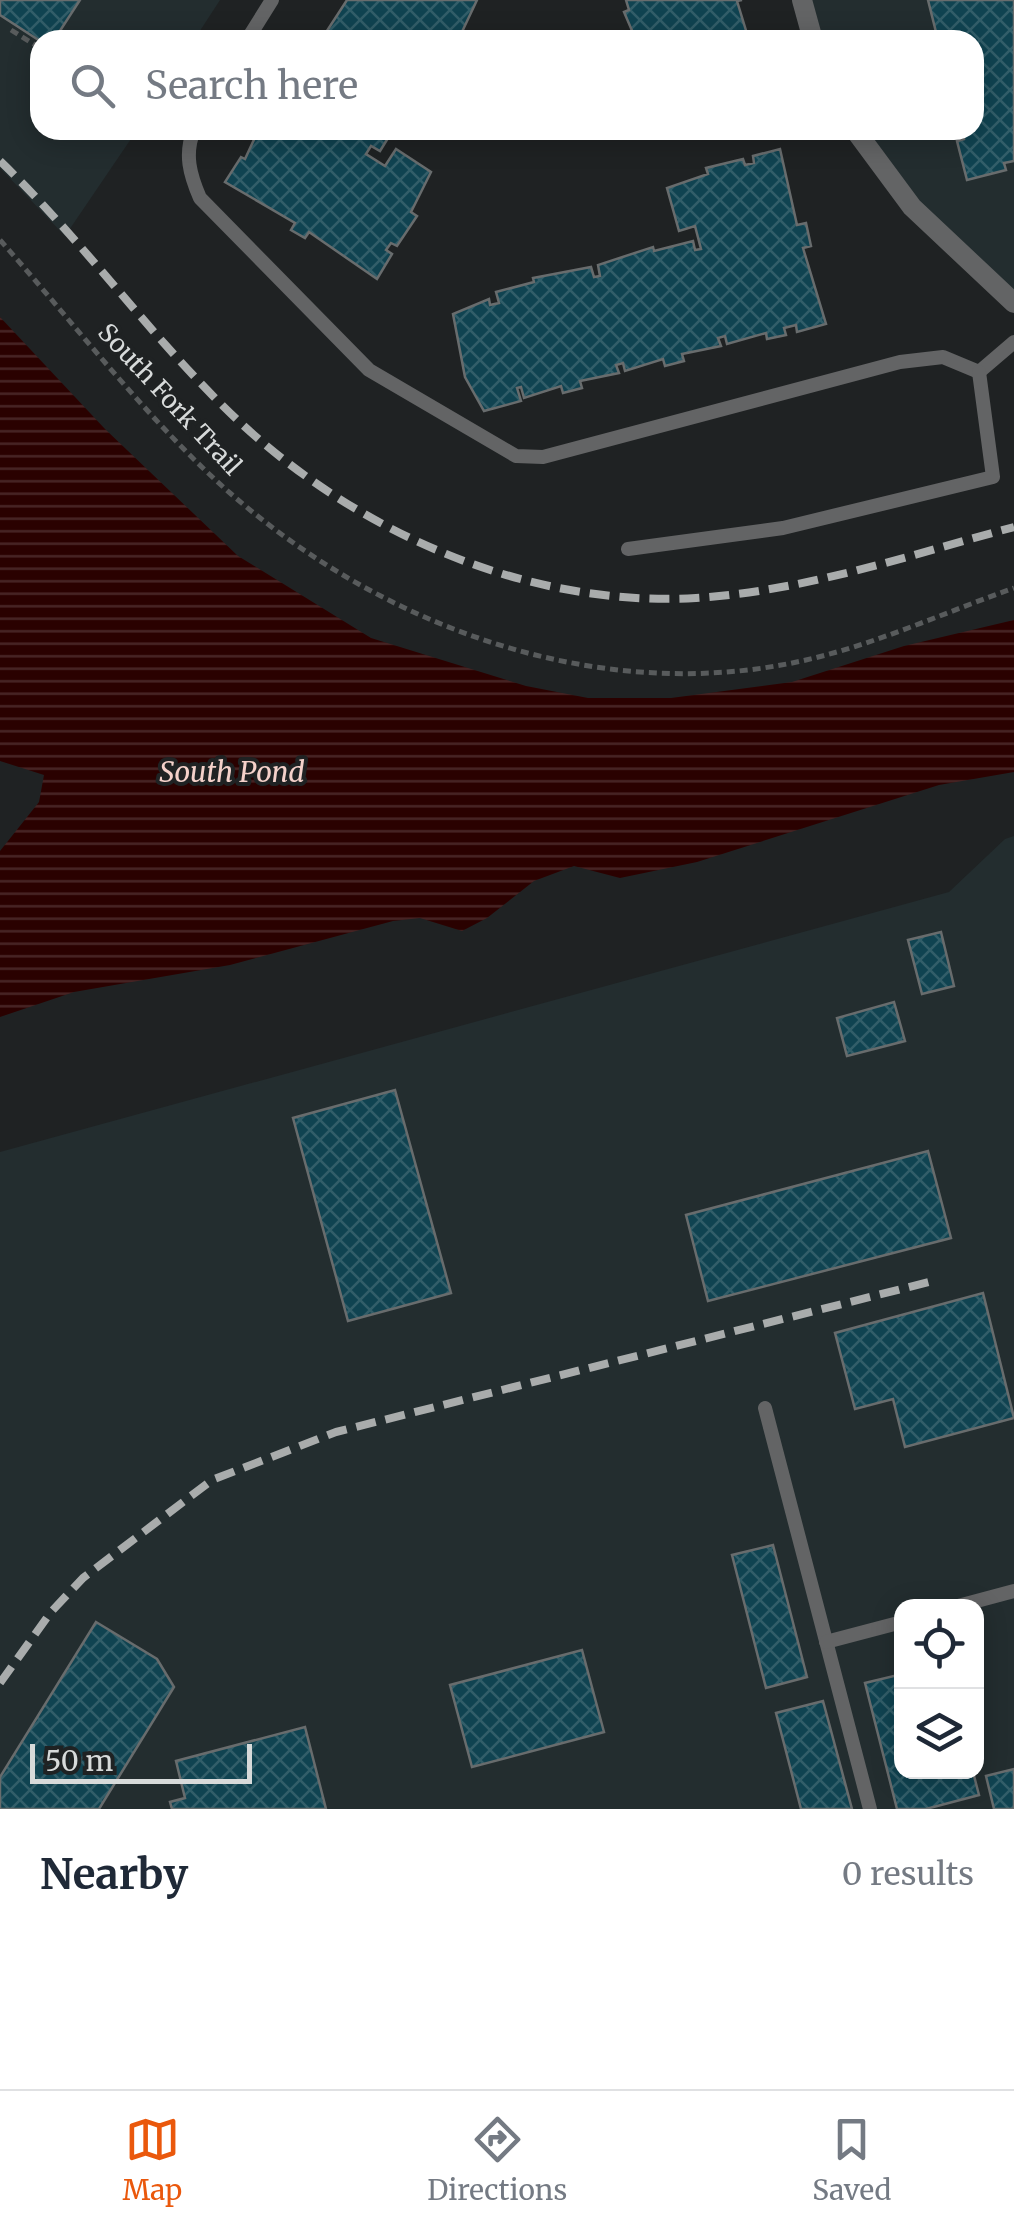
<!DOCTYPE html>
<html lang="en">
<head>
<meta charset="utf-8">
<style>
	body { margin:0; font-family:Merriweather,serif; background:#f6f6f7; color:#1f2937 }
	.controls { position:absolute; right:30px; bottom:30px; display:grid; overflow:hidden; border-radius:20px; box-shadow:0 5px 25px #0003 }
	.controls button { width:90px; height:90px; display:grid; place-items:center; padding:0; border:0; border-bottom:2px solid #e0e1e3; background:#fff; color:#1f2937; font:50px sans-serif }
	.scale { position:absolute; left:30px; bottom:25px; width:222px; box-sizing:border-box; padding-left:10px; border:5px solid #d7dada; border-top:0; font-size:28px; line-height:35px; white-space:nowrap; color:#d7dada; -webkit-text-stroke:8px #1f2223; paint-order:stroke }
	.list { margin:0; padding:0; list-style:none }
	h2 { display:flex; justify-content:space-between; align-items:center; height:130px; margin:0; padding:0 40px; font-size:42px }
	h2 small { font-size:32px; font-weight:400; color:#747a83 }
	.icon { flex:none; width:55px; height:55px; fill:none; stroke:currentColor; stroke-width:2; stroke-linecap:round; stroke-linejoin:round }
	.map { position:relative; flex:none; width:1014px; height:1809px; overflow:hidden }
	.search { position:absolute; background:#fff; box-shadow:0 5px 25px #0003; left:30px; right:30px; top:30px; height:110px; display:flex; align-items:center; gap:25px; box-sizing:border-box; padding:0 35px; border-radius:30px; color:#747a83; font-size:38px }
	.sheet { height:280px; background:#fff }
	nav { display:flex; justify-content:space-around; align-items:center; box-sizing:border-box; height:140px; border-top:2px solid #e0e1e3; background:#fff; font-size:28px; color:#747a83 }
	nav a { display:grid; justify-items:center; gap:5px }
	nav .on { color:#ea580c }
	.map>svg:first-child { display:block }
</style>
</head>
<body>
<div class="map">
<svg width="1014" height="1809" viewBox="0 0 1014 1809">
	<defs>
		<pattern id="water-rules" width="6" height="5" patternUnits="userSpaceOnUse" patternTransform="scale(2.5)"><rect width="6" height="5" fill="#2a0100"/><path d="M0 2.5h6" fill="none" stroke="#482525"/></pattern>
		<pattern id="building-cross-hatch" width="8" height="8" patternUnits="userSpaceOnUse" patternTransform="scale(2.5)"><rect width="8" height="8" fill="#104351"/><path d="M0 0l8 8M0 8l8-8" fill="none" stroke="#325e69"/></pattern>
	</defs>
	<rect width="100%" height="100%" fill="#1f2223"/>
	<g fill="#232d2f" fill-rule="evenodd">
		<polygon points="0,0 220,0 194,40 40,40 40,130 137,130 65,236 0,168"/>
		<polygon points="798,0 1014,0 1014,303 852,130 974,130 974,40 809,40"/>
		<path d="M1014 836V1809H0V1152L949 892 1005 839ZM902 1606H976V1772H902Z"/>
	</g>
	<polygon fill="url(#water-rules)" points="0,317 105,429 238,556 371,638 526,686 588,698 671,698 792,682 904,646 1014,620 1014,772 939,785 697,862 620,878 574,866 534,881 487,918 462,931 420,918 393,921 230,965 74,992 0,1017 0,851 39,802 44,775 0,761"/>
	<g fill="url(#building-cross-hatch)" stroke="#686c6d" stroke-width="2.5">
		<polygon points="0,0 80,0 54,40 40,41 0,15"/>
		<polygon points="347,0 477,0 461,34 456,32 451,40 321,40"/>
		<polygon points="626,0 742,0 737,1 748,37 636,40 624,12 629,10"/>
		<polygon points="928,0 1014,0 1014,161 1004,163 1006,170 967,180 957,141 964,139 962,130 974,130 974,40 938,40"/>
		<polygon points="263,130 393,130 380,151 371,146 366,154 385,166 396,149 431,172 411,212 417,216 397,246 391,243 386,250 392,254 377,279 309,232 305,238 291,230 295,223 225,182 241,157 245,159 258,131"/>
		<polygon points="780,149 797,225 806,223 811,246 803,248 826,324 797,332 796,325 784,328 786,335 767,339 766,333 727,344 725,336 718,338 721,346 682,354 684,361 665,366 663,359 625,371 623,363 616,365 619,373 580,381 582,388 563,393 561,386 524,398 521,387 517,388 521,401 484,411 465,377 453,314 489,299 490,305 499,303 496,292 534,282 533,278 591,267 594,277 600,276 598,265 653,247 654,251 693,241 695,250 701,249 695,226 679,231 667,188 708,174 706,168 743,159 745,165 754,163 753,156"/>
		<polygon points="941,932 954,986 922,994 908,940"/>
		<polygon points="894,1002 905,1041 847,1056 837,1018"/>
		<polygon points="395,1090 451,1293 348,1321 293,1118"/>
		<polygon points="928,1151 951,1238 708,1301 686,1215"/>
		<polygon points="983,1293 1014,1418 905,1447 893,1399 855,1409 835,1333"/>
		<polygon points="773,1545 807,1677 766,1688 732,1555"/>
		<polygon points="96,1622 157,1659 174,1687 99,1809 0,1809 0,1777"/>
		<polygon points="582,1650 604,1732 472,1767 450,1685"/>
		<polygon points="902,1674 902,1772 973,1772 979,1795 926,1809 897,1809 865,1683"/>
		<polygon points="823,1701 852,1809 801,1809 776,1713"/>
		<polygon points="305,1727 326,1809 172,1809 170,1802 185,1798 176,1761"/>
		<polygon points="1014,1769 1014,1809 994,1809 986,1776"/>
	</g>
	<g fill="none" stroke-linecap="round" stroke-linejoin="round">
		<g stroke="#585b5c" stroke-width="5" stroke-dasharray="8 5" stroke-linecap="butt">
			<polyline points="11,30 40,48"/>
			<path d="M0 240C72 321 150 423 230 493 384 628 601 707 806 660 876 644 946 612 1014 588"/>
		</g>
		<g stroke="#636465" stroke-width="14">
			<polyline points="247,40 272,0"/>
			<path d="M194 130C184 154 190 175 200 198L369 370 516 456 543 457 900 362 943 357 979 372 1014 342"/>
			<polyline points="628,549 783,528 993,477 979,372"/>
			<polyline points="765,1408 870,1809"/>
			<polyline points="958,1606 1014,1591"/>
			<polyline points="826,1642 902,1622"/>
		</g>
		<g stroke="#636465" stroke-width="20">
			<polyline points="802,0 813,40"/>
			<polyline points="855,130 912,207 1014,303"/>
		</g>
		<g stroke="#a9acac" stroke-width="8" stroke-dasharray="20 10" stroke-linecap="butt">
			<path d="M0 161C80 238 145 329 224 407 346 528 522 608 696 598 805 591 910 555 1014 527"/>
			<polyline points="0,1683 51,1612 83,1578 212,1480 336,1432 937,1280"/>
		</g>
	</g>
	<g text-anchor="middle" stroke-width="8" stroke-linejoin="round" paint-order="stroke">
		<g font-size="25" fill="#d7dada" stroke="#1f2223">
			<text transform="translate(170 399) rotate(47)" y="9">South Fork Trail</text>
		</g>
		<g font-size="28" font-style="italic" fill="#f4d1ca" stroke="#1f2223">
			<text x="232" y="782">South Pond</text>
		</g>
	</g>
</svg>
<div class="controls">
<button><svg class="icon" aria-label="locate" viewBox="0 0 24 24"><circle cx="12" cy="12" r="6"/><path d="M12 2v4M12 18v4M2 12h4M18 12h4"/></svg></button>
<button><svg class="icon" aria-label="layers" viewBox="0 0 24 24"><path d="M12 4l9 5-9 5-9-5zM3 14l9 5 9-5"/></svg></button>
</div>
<div class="scale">50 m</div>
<div class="search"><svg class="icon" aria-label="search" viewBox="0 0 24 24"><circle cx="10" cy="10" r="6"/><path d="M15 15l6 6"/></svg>Search here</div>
</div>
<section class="sheet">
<h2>Nearby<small>0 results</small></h2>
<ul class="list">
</ul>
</section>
<nav>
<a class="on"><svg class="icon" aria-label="map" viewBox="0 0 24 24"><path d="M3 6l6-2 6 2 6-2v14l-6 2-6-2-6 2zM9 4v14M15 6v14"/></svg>Map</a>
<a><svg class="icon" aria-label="directions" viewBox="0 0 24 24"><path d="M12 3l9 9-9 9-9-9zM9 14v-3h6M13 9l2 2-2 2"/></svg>Directions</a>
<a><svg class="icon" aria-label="saved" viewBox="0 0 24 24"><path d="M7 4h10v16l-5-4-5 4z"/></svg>Saved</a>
</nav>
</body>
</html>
